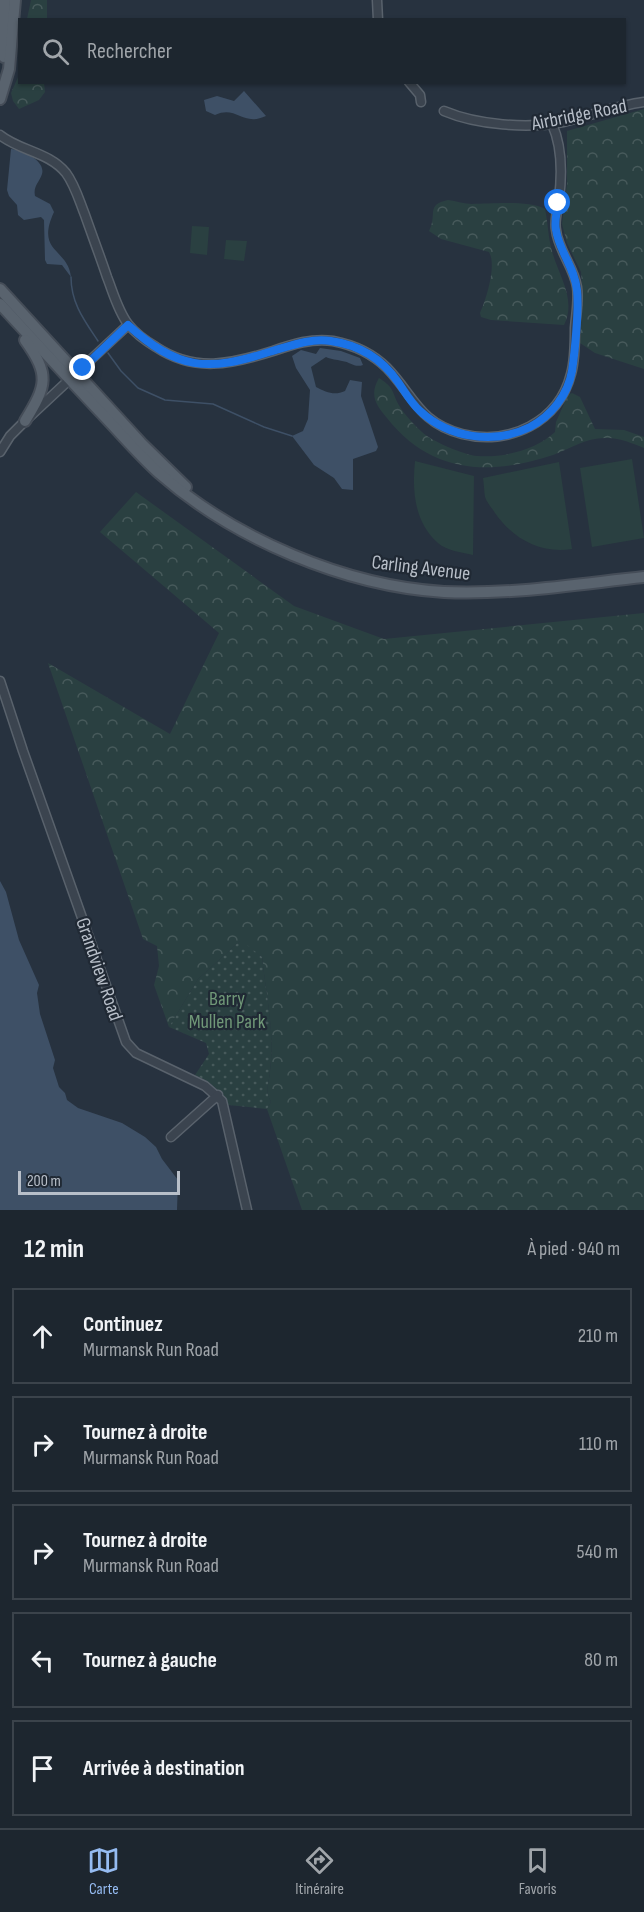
<!DOCTYPE html>
<html lang="fr">
<head>
<meta charset="utf-8">
<style>
	body { margin:0; font-family:"Sofia Sans Condensed",sans-serif; background:#252e37; color:#f1f3f6 }
	.scale { position:absolute; left:18px; bottom:15px; width:162px; box-sizing:border-box; padding-left:6px; border:3px solid #b8bfc9; border-top:0; font-size:16px; line-height:21px; white-space:nowrap; color:#b8bfc9; -webkit-text-stroke:4px #202934; paint-order:stroke }
	.stop { position:absolute; width:18px; height:18px; margin:-14px; border:4px solid #1a73e8; border-radius:50%; background:#fff }
	.stop.end { background:#1a73e8; border-color:#fff; box-shadow:0 2px 6px #0008 }
	.list { margin:0; padding:0; list-style:none }
	h2 { display:flex; justify-content:space-between; align-items:center; height:78px; margin:0; padding:0 24px; font-size:26px }
	h2 small { font-size:20px; font-weight:400; color:#a0a5aa }
	.list li { display:grid; grid-template-columns:39px 1fr auto; gap:18px; align-items:center; box-sizing:border-box; height:96px; margin:0 12px 12px; padding:0 12px; border:2px solid #3b434b; border-radius:0px }
	.list b { display:block; font-size:22px; white-space:nowrap }
	.list p { margin:0; font-size:20px; white-space:nowrap; color:#a0a5aa }
	.list em { font-size:20px; font-style:normal; color:#a0a5aa }
	.icon { flex:none; width:33px; height:33px; fill:none; stroke:currentColor; stroke-width:2; stroke-linecap:round; stroke-linejoin:round }
	.map { position:relative; flex:none; width:644px; height:1210px; overflow:hidden }
	.search { position:absolute; background:#1d262f; box-shadow:0 2px 4px #0004; left:18px; right:18px; top:18px; height:66px; display:flex; align-items:center; gap:15px; box-sizing:border-box; padding:0 21px; border-radius:0px; color:#a0a5aa; font-size:22px }
	.sheet { height:618px; background:#1d262f }
	nav { display:flex; justify-content:space-around; align-items:center; box-sizing:border-box; height:84px; border-top:2px solid #3b434b; background:#1d262f; font-size:16px; color:#a0a5aa }
	nav a { display:grid; justify-items:center; gap:3px }
	nav .on { color:#95bbf1 }
	.map>svg:first-child { display:block }
</style>
</head>
<body>
<div class="map">
<svg width="644" height="1210" viewBox="0 0 644 1210">
	<defs>
		<pattern id="forest-crowns" width="20" height="18" patternUnits="userSpaceOnUse" patternTransform="scale(1.5)"><rect width="20" height="18" fill="#2a4041"/><path d="M2 6a3 3 0 1 1 6 0M12 15a3 3 0 1 1 6 0" fill="none" stroke="#475a5b"/></pattern>
		<pattern id="park-dots" width="8" height="8" patternUnits="userSpaceOnUse" patternTransform="scale(1.5)"><rect width="8" height="8" fill="#2a4041"/><path d="M2 2h.1M6 6h.1" fill="none" stroke="#475a5b" stroke-width="1.8" stroke-linecap="round"/></pattern>
	</defs>
	<rect width="100%" height="100%" fill="#27323f"/>
	<g fill="#2a4041">
		<polygon points="192,226 209,227 207,255 190,253"/>
		<polygon points="226,240 247,241 244,261 224,259"/>
		<polygon points="632,459 644,538 592,547 580,468"/>
		<path d="M415 461 474 476 473 555C461 552 447 551 438 543 414 522 412 490 415 461Z"/>
		<path d="M559 462 572 549C541 554 513 539 495 513 492 508 487 503 485 497 484 491 484 484 483 478Z"/>
	</g>
	<g fill="url(#forest-crowns)">
		<polygon points="31,0 47,0 47,19 27,19"/>
		<polygon points="19,75 20,82 44,83 45,92 39,100 19,109 13,101 11,93"/>
		<polygon points="644,109 644,369 595,353 580,343 583,296 581,272 567,243 562,224 567,184 567,131"/>
		<path d="M448 200C456 201 465 204 472 204 491 204 529 200 545 209 548 223 548 237 552 251 558 275 577 299 564 325L491 320 481 317 480 313C486 300 497 265 489 252L441 239 429 231C438 214 425 205 448 200Z"/>
		<path d="M379 378C396 389 391 392 400 407 405 415 415 426 422 432 431 441 464 455 477 456 503 458 536 450 555 432L556 422 568 395 572 393 580 397 595 429 624 430 644 437V448C632 443 618 437 605 438 585 438 570 449 553 455 490 476 431 474 387 418 376 405 369 395 379 378Z"/>
		<path d="M136 492 294 606 384 639 644 613V1210H302L267 1109 271 1102C264 1089 269 1085 270 1071 275 1034 266 994 262 957L240 941 198 979 169 1027 154 985 159 966 157 946 143 939 48 663 170 734 219 633 100 532Z"/>
	</g>
	<path fill="url(#park-dots)" d="M241 940 262 957C266 994 275 1033 270 1071 269 1085 264 1089 271 1102L267 1109 228 1105C220 1090 211 1082 195 1075L209 1054 206 1043 169 1027 198 979Z"/>
	<g fill="#3e5066">
		<path d="M244 91 266 116C242 127 237 105 215 115L206 111 204 100 217 96 234 101Z"/>
		<path d="M11 149C21 150 46 160 42 174 39 183 33 186 35 196L50 204 54 212C35 253 68 248 71 277L62 265 47 264 45 260 44 220 41 217 24 220 18 215 17 205 9 196 7 190Z"/>
		<path d="M320 348 341 351 360 358 363 365C354 368 351 362 342 361 336 359 332 360 326 357L311 367 316 387C326 392 334 396 345 391L350 380 362 382 361 396 378 447 376 451 353 459V490L342 489 334 478 314 465 292 436 303 431 308 419 310 390 296 368 292 356 301 350 316 354Z"/>
		<polygon points="0,881 6,892 19,940 39,985 37,993 40,1014 55,1060 53,1068 59,1087 65,1093 67,1100 78,1108 122,1123 145,1137 156,1147 162,1159 178,1180 177,1210 0,1210"/>
	</g>
	<g fill="none" stroke-linecap="round" stroke-linejoin="round">
		<g stroke="#3e5066" stroke-width="1.5">
			<path d="M71 277C71 303 84 320 98 341"/>
			<polyline points="108,353 121,371 138,388 165,400 213,404 264,427 292,436"/>
		</g>
		<defs>
			<g id="minor">
				<polyline points="377,0 378,20"/>
				<polyline points="409,82 420,95 421,102"/>
				<path d="M444 111C477 125 528 129 563 122 591 116 615 106 644 102"/>
				<path d="M0 135C20 151 49 152 66 173 75 185 79 200 85 215 92 235 100 256 107 277 113 292 118 311 128 324 135 333 146 341 156 347 195 373 232 364 273 351 293 344 312 338 333 341 354 345 372 353 387 368 414 396 419 423 462 434 509 446 559 422 571 374 575 360 575 343 575 328 576 315 579 300 577 287 574 267 558 250 556 230 554 220 558 209 559 199 562 175 562 146 552 124"/>
				<polyline points="0,452 10,436 25,421 128,325"/>
				<polyline points="0,681 23,751 126,1042 136,1053 205,1086 222,1101 247,1210"/>
				<polyline points="171,1137 218,1095"/>
			</g>
			<g id="major">
				<polyline points="4,57 5,0"/>
				<polyline points="0,99 9,69 15,0"/>
				<polyline points="0,289 141,443 186,487"/>
				<path d="M0 304C35 342 70 380 105 417 123 436 140 456 159 473 234 539 345 586 444 592 511 595 578 584 644 577"/>
				<path d="M25 421C47 385 50 375 25 340"/>
			</g>
		</defs>
		<use href="#minor" stroke="#59626c" stroke-width="11"/>
		<use href="#major" stroke="#454d58" stroke-width="14"/>
		<use href="#minor" stroke="#3b444f" stroke-width="8"/>
		<use href="#major" stroke="#59636e" stroke-width="10"/>
	</g>
	<g fill="none" stroke-linecap="round" stroke-linejoin="round">
		<path stroke="#1a73e8" stroke-width="8" d="M83 368 128 325C177 370 208 372 269 352 290 346 309 338 331 341 359 345 382 359 398 382 405 392 411 403 420 411 449 438 494 445 530 427 551 416 568 395 572 371 575 351 579 309 577 290 575 268 559 251 556 230 554 222 557 212 558 203"/>
	</g>
	<g text-anchor="middle" stroke-width="4.5" stroke-linejoin="round" paint-order="stroke">
		<g font-size="20" fill="#b8bfc9" stroke="#202934">
			<text transform="translate(579 114) rotate(-11)" y="7">Airbridge Road</text>
			<text transform="translate(421 567) rotate(7)" y="7">Carling Avenue</text>
			<text transform="translate(100 969) rotate(71)" y="7">Grandview Road</text>
		</g>
		<g font-size="20" fill="#709878" stroke="#202934">
			<text x="227" y="1005">Barry<tspan x="227" dy="23">Mullen Park</tspan></text>
		</g>
	</g>
</svg>
<div class="scale">200 m</div>
<div class="stop" style="left:558px;top:203px"></div>
<div class="stop end" style="left:83px;top:368px"></div>
<div class="search"><svg class="icon" aria-label="search" viewBox="0 0 24 24"><circle cx="10" cy="10" r="6"/><path d="M15 15l6 6"/></svg>Rechercher</div>
</div>
<section class="sheet">
<h2>12 min<small>À pied · 940 m</small></h2>
<ul class="list">
<li><svg class="icon" aria-label="ahead" viewBox="0 0 24 24"><path d="M12 20V5M6 11l6-6 6 6"/></svg><div><b>Continuez</b><p>Murmansk Run Road</p></div><em>210 m</em></li>
<li><svg class="icon" aria-label="right" viewBox="0 0 24 24"><path d="M7 20v-9h11M14 6l5 5-5 5"/></svg><div><b>Tournez à droite</b><p>Murmansk Run Road</p></div><em>110 m</em></li>
<li><svg class="icon" aria-label="right" viewBox="0 0 24 24"><path d="M7 20v-9h11M14 6l5 5-5 5"/></svg><div><b>Tournez à droite</b><p>Murmansk Run Road</p></div><em>540 m</em></li>
<li><svg class="icon" aria-label="left" viewBox="0 0 24 24"><path d="M17 20v-9H6M10 6l-5 5 5 5"/></svg><div><b>Tournez à gauche</b></div><em>80 m</em></li>
<li><svg class="icon" aria-label="arrive" viewBox="0 0 24 24"><path d="M6 21V4h12l-3 4 3 4H6"/></svg><div><b>Arrivée à destination</b></div></li>
</ul>
</section>
<nav>
<a class="on"><svg class="icon" aria-label="map" viewBox="0 0 24 24"><path d="M3 6l6-2 6 2 6-2v14l-6 2-6-2-6 2zM9 4v14M15 6v14"/></svg>Carte</a>
<a><svg class="icon" aria-label="directions" viewBox="0 0 24 24"><path d="M12 3l9 9-9 9-9-9zM9 14v-3h6M13 9l2 2-2 2"/></svg>Itinéraire</a>
<a><svg class="icon" aria-label="saved" viewBox="0 0 24 24"><path d="M7 4h10v16l-5-4-5 4z"/></svg>Favoris</a>
</nav>
</body>
</html>
